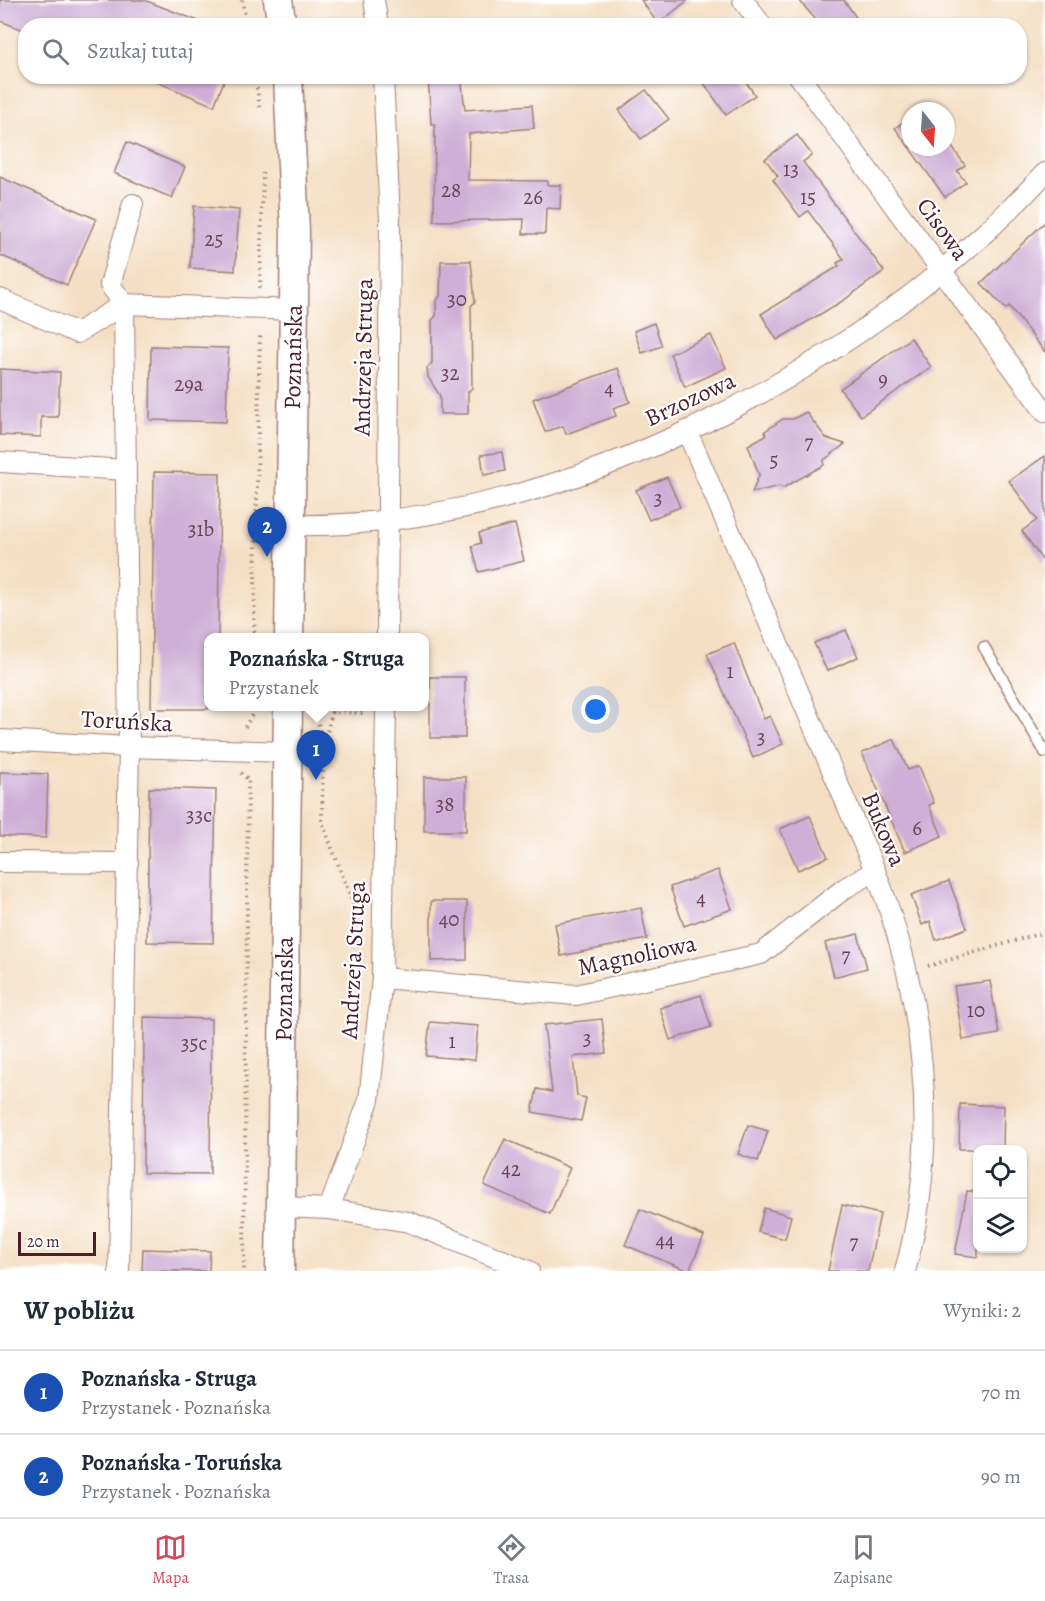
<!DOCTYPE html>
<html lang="pl">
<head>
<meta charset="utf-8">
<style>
	body { margin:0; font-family:Alegreya,serif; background:#f2f2f3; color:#1f2937 }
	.controls { position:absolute; right:18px; bottom:18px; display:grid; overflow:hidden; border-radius:12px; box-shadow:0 2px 4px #0004 }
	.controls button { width:54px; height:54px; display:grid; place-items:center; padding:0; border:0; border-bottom:2px solid #e0e1e3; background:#fff; color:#1f2937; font:30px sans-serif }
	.compass { position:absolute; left:901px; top:102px; width:54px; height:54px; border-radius:50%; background:#fff; box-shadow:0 2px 4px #0004; rotate:163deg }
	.scale { position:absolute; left:18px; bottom:15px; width:78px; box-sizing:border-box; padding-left:6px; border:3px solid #4a1f2b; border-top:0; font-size:16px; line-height:21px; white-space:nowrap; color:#4a1f2b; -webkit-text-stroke:4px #fff; paint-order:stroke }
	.you { position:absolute; left:596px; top:710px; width:21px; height:21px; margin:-15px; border:4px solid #fff; border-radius:50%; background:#1a73e8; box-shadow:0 0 0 9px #1a73e833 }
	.badge { display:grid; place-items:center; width:39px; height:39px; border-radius:50%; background:#d1495b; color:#fff; font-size:20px; font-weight:700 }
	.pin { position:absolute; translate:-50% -50px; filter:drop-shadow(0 2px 3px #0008) }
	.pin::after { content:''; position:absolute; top:32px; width:21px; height:18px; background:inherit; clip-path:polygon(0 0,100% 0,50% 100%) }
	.popup { position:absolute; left:204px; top:633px; width:225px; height:78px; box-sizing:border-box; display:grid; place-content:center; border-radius:12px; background:#fff; filter:drop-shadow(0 2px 4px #0005); font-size:20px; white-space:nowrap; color:#747a83 }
	.popup b { font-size:22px; color:#1f2937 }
	.popup::after { content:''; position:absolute; left:50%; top:100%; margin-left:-12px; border:12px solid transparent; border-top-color:#fff }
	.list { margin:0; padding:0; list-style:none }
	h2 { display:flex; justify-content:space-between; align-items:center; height:78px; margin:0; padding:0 24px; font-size:26px }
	h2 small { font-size:20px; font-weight:400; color:#747a83 }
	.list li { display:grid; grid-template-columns:39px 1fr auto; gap:18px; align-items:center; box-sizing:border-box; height:84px; padding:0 24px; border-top:2px solid #e0e1e3 }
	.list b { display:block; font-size:22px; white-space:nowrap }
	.list p { margin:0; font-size:20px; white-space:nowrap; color:#747a83 }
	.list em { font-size:20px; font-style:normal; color:#747a83 }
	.icon { flex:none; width:33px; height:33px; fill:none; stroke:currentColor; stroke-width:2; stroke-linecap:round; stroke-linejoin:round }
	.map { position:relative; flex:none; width:1045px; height:1271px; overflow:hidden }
	.search { position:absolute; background:#fff; box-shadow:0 2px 4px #0004; left:18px; right:18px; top:18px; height:66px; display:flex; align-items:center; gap:15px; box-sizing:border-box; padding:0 21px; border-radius:24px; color:#747a83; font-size:22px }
	.sheet { height:246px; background:#fff }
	nav { display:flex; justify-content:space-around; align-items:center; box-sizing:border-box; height:84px; border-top:2px solid #e0e1e3; background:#fff; font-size:16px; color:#747a83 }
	nav a { display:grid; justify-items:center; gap:3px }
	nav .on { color:#d1495b }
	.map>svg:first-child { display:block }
</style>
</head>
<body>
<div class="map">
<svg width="1045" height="1271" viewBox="0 0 1045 1271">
	<rect width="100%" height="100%" fill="#fff"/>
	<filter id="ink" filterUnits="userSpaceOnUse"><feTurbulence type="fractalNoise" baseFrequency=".0167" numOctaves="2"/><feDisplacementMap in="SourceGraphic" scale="12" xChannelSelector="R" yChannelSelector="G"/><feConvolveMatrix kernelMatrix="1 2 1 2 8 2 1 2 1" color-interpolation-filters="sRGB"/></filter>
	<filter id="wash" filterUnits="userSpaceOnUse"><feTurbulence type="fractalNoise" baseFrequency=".008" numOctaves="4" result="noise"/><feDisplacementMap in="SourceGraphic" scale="24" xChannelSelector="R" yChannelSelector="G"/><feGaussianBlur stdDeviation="1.35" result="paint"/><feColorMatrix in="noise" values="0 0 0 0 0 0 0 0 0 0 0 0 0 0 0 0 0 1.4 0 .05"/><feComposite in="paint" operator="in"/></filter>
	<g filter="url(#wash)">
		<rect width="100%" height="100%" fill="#f5dfc4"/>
		<g id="blocks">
			<g fill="#cfafd7">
				<polygon points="0,0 144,0 206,24 26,26 26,31 0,21"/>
				<polygon points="641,0 688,0 658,24"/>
				<polygon points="799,0 844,0 862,26 821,26"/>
				<polygon points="143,76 226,76 214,106"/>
				<polygon points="428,76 461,76 465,110 532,105 534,128 469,134 468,180 547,181 547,185 561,185 560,209 546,208 545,234 523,234 524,219 434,221 435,124 431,124"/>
				<polygon points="699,76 742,76 755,95 726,115"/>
				<polygon points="646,90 669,119 641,139 619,110"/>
				<polygon points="910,117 910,147 946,147 946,134 951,142 949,143 965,165 957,171 966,182 945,197 895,128"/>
				<polygon points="797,135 812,155 803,162 884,271 844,300 777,340 761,314 839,266 837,263 844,259 808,211 800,217 773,180 778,176 765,159"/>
				<polygon points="127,142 185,167 172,198 114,173"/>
				<polygon points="0,177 96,219 67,285 0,255"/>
				<polygon points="194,206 239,210 235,271 190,268"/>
				<polygon points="1045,222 1045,352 1009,306 1006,309 981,283"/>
				<polygon points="441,261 471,261 475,302 471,306 472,388 468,392 468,414 440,414 440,396 428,377 427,368 432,363 432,320 436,316 436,301 440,296"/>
				<polygon points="654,323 662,346 642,353 634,331"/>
				<polygon points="711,335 726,368 685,387 670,354"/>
				<polygon points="911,338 931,367 861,416 840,389"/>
				<polygon points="151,346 228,348 226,422 150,420"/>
				<polygon points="618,368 630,402 613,408 616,416 566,434 563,426 545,432 533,399"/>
				<polygon points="0,369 60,372 58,417 41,417 41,437 0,435"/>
				<polygon points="806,412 826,438 845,444 824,460 824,465 783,488 779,486 752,493 759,475 748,445 766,435 765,431 783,419 793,419"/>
				<polygon points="502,452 505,471 484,475 481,455"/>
				<polygon points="1045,456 1045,564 1022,531 1037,520 1009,481"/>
				<polygon points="154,472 220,473 218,638 208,638 208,709 151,709"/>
				<polygon points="667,477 680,507 649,520 636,490"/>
				<polygon points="515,524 524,561 479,572 472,546 481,543 479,533"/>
				<polygon points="846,630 858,657 827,671 814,643"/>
				<polygon points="734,643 764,719 770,716 783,744 753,758 707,654"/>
				<rect x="430" y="677" width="35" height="61"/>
				<polygon points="894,739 908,770 919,766 934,803 929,805 942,836 905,852 862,753"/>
				<polygon points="0,772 48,774 46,838 0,836"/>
				<rect x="424" y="777" width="42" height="54"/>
				<polygon points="149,788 216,790 213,943 147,942"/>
				<polygon points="810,816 828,857 798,870 780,829"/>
				<polygon points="718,870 732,909 684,926 670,887"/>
				<polygon points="949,881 967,928 936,940 930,921 922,925 911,895"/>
				<polygon points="431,901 467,901 467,960 431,961"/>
				<polygon points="641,908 647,939 561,956 555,924"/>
				<polygon points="858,934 867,968 834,977 825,943"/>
				<polygon points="990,981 999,1034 963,1040 954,986"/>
				<polygon points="701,995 711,1027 670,1040 660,1008"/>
				<polygon points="144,1017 211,1019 210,1174 143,1173"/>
				<polygon points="602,1019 606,1053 573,1057 577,1096 586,1098 581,1121 532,1112 537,1089 552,1092 544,1025"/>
				<polygon points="430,1022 478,1026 475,1060 426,1056"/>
				<polygon points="960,1104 1004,1106 1003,1149 959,1149"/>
				<polygon points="748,1125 768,1131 758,1161 738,1154"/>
				<polygon points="505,1139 570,1168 550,1214 484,1185"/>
				<polygon points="967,1191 978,1192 978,1257 955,1254"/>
				<polygon points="842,1205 880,1214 868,1271 828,1271"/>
				<polygon points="764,1208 791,1216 785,1239 758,1232"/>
				<polygon points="640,1209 704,1236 689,1271 625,1245"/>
				<polygon points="143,1249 210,1251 209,1271 142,1271"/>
			</g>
		</g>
	</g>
	<g filter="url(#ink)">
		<use href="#blocks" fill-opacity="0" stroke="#a07f78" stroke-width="1.5"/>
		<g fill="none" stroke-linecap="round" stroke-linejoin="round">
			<defs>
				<polyline id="service" points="984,647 1045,752"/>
				<g id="minor">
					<polyline points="374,0 378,26"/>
					<polyline points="743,0 762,26"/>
					<polyline points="383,76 390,219 387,638"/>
					<polyline points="799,76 1045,412"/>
					<polyline points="0,299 77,333 124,304 294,310"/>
					<path d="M687 431 871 861C924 988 942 1137 905 1271"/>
					<polyline points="0,462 126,470"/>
					<path d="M291 525C559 531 867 367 1045 173"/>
					<polyline points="0,740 129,747 288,752"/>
					<polyline points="0,862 128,863"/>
					<polyline points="382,978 576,995 761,954 845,888 875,871"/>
					<polyline points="281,1207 329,1209 369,1100 382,978 386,706"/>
					<polyline points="329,1209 409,1222 529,1271"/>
					<polyline points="119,1271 129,747 124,304 110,285 133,204"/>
				</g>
				<g id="secondary">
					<polyline points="278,0 282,26"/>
					<polyline points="288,76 295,233 289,638"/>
					<path id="s1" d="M280 1271 288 706"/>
				</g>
			</defs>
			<use href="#service" stroke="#a07f78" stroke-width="13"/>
			<use href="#minor" stroke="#a07f78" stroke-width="22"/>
			<use href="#secondary" stroke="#a07f78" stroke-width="31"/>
			<g stroke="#a07f78" stroke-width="4" stroke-dasharray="1.5 4.5" stroke-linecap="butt">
				<polyline points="242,0 247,26"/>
				<polyline points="255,76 260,108"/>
				<polyline points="260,288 263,173"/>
				<polyline points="254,638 260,332"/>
				<polyline points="328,706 332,712 364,713"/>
				<polyline points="332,712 323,749 322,822 359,919"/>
				<polyline points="317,718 323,746"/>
				<polyline points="245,727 252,715 253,706"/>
				<polyline points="241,773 248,779 244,1271"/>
				<polyline points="928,966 1045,932"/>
			</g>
			<use href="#service" stroke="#fff" stroke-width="10"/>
			<use href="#minor" stroke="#fff" stroke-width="20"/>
			<use href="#secondary" stroke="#fff" stroke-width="28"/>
		</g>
	</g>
	<g text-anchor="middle" stroke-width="4.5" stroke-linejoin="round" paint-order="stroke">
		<g font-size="21" fill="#6b4356">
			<text x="791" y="176">13</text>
			<text x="451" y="197">28</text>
			<text x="533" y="204">26</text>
			<text x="808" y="204">15</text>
			<text x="214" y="246">25</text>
			<text x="457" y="306">30</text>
			<text x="450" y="380">32</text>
			<text x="883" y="386">9</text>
			<text x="189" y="391">29a</text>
			<text x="609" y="395">4</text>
			<text x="809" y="449">7</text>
			<text x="774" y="467">5</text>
			<text x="658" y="505">3</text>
			<text x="201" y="536">31b</text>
			<text x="730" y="678">1</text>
			<text x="761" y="744">3</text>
			<text x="445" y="811">38</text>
			<text x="199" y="822">33c</text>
			<text x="917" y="835">6</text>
			<text x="701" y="905">4</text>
			<text x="449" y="926">40</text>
			<text x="846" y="962">7</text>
			<text x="976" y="1017">10</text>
			<text x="587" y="1045">3</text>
			<text x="452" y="1048">1</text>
			<text x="194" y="1050">35c</text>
			<text x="511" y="1176">42</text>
			<text x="665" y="1247">44</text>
			<text x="854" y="1249">7</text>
		</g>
		<g font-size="24" fill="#4a1f2b" stroke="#fff">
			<text transform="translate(943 229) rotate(54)" y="8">Cisowa</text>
			<text transform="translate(293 357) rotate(-89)" y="8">Poznańska</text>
			<text transform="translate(363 357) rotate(-89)" y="8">Andrzeja Struga</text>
			<text transform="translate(690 399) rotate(-25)" y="8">Brzozowa</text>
			<text transform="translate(127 721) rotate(3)" y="8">Toruńska</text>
			<text transform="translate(884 829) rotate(67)" y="8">Bukowa</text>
			<text transform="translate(637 955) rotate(-12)" y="8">Magnoliowa</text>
			<text transform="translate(353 960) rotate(-87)" y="8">Andrzeja Struga</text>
			<text dy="8" stroke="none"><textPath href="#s1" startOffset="282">Poznańska</textPath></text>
		</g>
	</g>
</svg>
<div class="controls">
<button><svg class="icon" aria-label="locate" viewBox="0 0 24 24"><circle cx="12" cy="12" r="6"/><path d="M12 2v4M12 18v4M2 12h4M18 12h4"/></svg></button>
<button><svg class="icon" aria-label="layers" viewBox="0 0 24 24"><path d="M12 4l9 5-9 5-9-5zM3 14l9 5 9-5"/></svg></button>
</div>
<svg class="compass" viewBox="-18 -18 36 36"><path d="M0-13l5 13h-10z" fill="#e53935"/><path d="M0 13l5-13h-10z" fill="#747a83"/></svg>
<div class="scale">20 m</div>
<div class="you"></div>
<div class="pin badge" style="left:316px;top:780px;background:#1a4fb4">1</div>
<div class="popup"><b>Poznańska - Struga</b>Przystanek</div>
<div class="pin badge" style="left:267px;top:557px;background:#1a4fb4">2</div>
<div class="search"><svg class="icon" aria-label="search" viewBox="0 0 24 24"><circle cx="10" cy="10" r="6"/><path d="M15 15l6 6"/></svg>Szukaj tutaj</div>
</div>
<section class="sheet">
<h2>W pobliżu<small>Wyniki: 2</small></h2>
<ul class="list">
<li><span class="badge" style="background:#1a4fb4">1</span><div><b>Poznańska - Struga</b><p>Przystanek · Poznańska</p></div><em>70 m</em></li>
<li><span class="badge" style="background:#1a4fb4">2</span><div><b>Poznańska - Toruńska</b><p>Przystanek · Poznańska</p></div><em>90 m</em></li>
</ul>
</section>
<nav>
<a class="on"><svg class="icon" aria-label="map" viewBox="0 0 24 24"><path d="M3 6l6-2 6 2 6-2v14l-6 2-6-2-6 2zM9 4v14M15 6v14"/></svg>Mapa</a>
<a><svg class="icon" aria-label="directions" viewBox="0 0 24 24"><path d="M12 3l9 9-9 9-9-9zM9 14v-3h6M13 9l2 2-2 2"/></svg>Trasa</a>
<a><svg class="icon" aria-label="saved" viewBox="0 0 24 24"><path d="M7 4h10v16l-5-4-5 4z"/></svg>Zapisane</a>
</nav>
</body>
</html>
